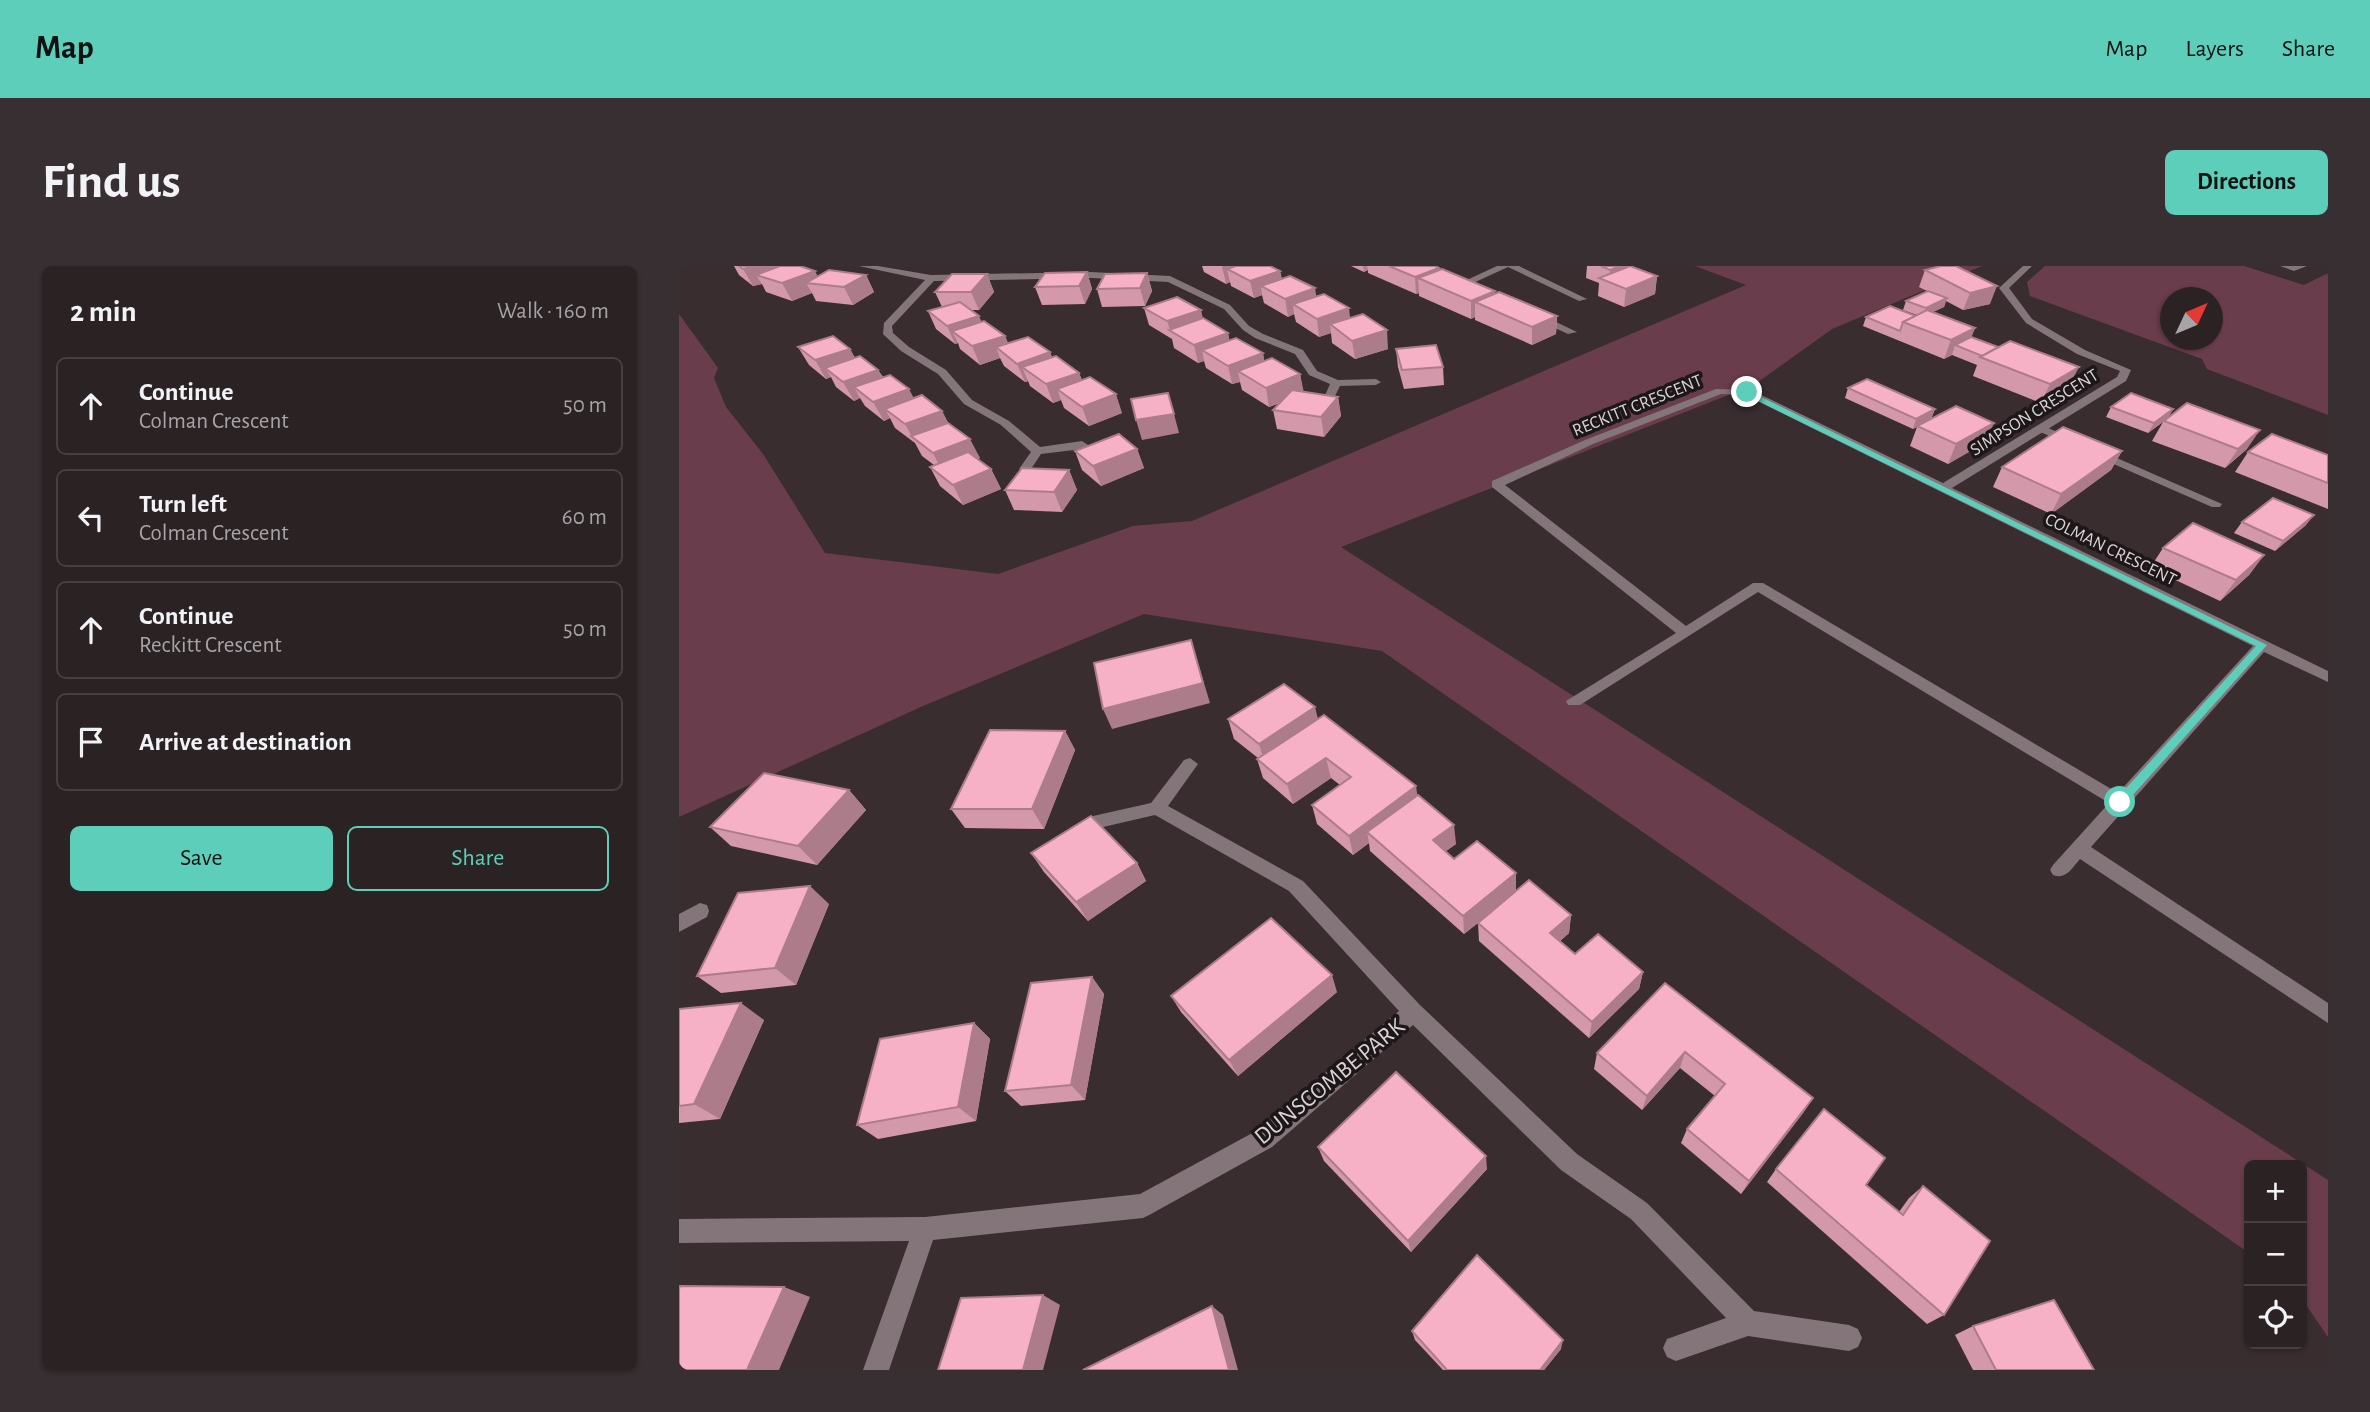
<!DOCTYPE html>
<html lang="en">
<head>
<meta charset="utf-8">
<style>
	body { margin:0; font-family:"Alegreya Sans",sans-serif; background:#372f31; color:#f1f3f6 }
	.controls { position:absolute; right:21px; bottom:21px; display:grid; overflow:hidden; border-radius:10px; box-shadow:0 2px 5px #0004 }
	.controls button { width:63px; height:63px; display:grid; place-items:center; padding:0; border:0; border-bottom:2px solid #473f41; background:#2b2224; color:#f1f3f6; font:35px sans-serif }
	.compass { position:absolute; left:1481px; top:21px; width:63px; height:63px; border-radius:50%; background:#2b2224; box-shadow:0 2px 5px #0004; rotate:46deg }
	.stop { position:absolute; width:21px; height:21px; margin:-16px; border:5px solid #5dceb9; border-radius:50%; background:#fff }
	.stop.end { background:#5dceb9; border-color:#fff; box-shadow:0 2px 7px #0008 }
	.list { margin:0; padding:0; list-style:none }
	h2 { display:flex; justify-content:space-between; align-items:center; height:91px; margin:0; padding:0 28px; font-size:30px }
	h2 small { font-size:23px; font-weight:400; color:#a6a4a6 }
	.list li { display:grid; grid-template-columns:46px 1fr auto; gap:21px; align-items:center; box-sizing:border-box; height:98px; margin:0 14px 14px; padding:0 14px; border:2px solid #473f41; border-radius:10px }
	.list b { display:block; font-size:26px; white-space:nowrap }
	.list p { margin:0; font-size:23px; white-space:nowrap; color:#a6a4a6 }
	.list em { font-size:23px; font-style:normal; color:#a6a4a6 }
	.actions { display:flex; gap:14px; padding:21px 28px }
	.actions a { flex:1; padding:16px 0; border:2px solid #5dceb9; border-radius:10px; text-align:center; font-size:24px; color:#5dceb9 }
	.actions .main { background:#5dceb9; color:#111 }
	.icon { flex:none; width:38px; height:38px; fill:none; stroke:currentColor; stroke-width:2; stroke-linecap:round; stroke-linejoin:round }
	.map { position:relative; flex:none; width:1649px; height:1104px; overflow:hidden; border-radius:10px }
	header { display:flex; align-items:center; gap:42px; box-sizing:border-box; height:98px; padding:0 35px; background:#5dceb9; color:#111 }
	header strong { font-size:33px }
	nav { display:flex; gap:38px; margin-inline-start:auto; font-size:24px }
	.intro { display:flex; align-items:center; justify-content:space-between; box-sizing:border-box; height:168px; padding:0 42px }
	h1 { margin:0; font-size:49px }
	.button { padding:18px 32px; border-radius:10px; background:#5dceb9; color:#111; font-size:24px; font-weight:700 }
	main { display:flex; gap:42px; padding:0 42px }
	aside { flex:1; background:#2b2224; border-radius:10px; box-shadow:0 2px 5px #0004 }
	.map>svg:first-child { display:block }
</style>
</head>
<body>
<header>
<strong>Map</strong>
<nav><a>Map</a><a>Layers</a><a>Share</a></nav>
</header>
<div class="intro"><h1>Find us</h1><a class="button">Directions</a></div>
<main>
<aside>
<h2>2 min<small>Walk · 160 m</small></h2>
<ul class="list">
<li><svg class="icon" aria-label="ahead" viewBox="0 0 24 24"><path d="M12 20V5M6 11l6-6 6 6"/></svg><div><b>Continue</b><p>Colman Crescent</p></div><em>50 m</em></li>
<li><svg class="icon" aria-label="left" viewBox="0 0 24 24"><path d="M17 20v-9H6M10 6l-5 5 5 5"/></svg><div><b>Turn left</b><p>Colman Crescent</p></div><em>60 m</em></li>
<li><svg class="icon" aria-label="ahead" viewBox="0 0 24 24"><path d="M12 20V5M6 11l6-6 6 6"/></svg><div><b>Continue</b><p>Reckitt Crescent</p></div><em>50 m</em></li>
<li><svg class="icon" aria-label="arrive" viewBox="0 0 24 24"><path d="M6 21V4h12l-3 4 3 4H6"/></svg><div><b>Arrive at destination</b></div></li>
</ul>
<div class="actions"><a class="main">Save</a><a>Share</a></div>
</aside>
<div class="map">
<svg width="1649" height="1104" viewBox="0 0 1649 1104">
	<rect width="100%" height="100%" fill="#392d30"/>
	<g fill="#6a3d4c" fill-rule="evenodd">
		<polygon points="1016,0 1303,0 1153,63 1075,119 662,281 1649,914 1649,1071 1623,1033 1623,899 1570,899 1570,987 703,385 465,348 244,440 0,551 0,48 39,102 35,112 47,141 84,188 146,287 319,308 454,260 513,255 1067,19"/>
		<path d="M1366 0H1565L1625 19 1649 7V149L1528 103 1523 93 1351 30 1348 16ZM1492 32H1534V74H1492Z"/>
	</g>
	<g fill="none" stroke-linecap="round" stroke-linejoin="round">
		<g fill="#837579" fill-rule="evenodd">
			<polygon points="1601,0 1628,0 1615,5"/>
			<polygon points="1359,161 1367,161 1543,238 1541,241 1533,241 1359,165"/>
		</g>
		<g fill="#837579" fill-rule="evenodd">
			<polygon points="180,0 199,0 252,9 412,6 491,10 551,39 570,60 584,68 624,84 638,105 659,114 697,113 702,116 697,119 661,120 653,136 645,136 644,134 651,118 630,109 616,88 576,72 564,64 545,43 489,16 412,12 255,15 213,60 214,67 230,81 267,104 293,134 330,155 361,181 403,175 409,179 403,183 362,188 350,206 346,207 340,203 352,186 322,159 285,138 259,108 222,85 204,68 205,57 246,14"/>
			<polygon points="818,0 840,0 908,33 900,35 829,1 792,18 800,22 800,26 794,26 779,18"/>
			<path d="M1344 0H1353L1330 22 1353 53 1406 84 1452 104 1447 115 1273 222 1649 405V416L1585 386 1412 581 1649 737V757L1401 593C1393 602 1387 614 1374 609L1371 604 1374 599 1430 537 1079 326 901 439H889L887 435 997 367 813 221V215L906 174 1037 123 1072 124 1264 217 1438 111 1441 105 1398 88 1347 57 1320 22ZM1042 128 1066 129 1574 380 1439 527 1084 317H1074L1007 360 826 219 914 178Z"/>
			<polygon points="852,47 858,47 898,66 889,68 852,51"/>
			<polygon points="511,492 519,498 489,540 624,615 741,739 898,888 968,937 1075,1045 1170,1059 1179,1063 1183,1072 1179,1081 1170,1085 1069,1070 997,1095 988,1091 984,1082 988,1073 1047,1052 952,953 882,904 734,759 593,881 472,948 464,952 254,974 210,1104 184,1104 230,975 0,977 0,953 246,951 461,928 577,865 720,745 610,625 476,549 420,562 414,560 411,555 414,550 472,537 505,494"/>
			<polygon points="21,637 28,639 30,645 28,651 0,666 0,648"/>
		</g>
	</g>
	<g fill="#d498ab">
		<polygon points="55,0 121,0 139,11 187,9 195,26 174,39 137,35 133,27 113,35 87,26 83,18 74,20 60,9"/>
		<polygon points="523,0 591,0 601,5 603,13 637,31 671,52 709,83 676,93 653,77 652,67 640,71 617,56 615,48 609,51 585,37 583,29 575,32 552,20 551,16 547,18 525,6"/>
		<polygon points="672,0 756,0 760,4 816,25 816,28 878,50 877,68 853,79 796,54 796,51 792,53 740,30 740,27 737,28 689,7 689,4 685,6"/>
		<polygon points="908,0 952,0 978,10 976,28 945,41 919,30 920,17 907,12"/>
		<polygon points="1262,0 1311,38 1284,44 1267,35 1265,41 1253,46 1296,62 1292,71 1390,120 1362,137 1294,110 1298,99 1273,89 1265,93 1184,60 1187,51 1238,49 1224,44 1227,35 1248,25 1240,21 1246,4"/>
		<polygon points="408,6 413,23 406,38 363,39 356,21"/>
		<polygon points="468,7 473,25 466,40 423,41 418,23"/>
		<polygon points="308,8 315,26 300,44 292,44 303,56 326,70 329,77 371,86 373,91 400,107 403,114 443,147 410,160 385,142 382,134 374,137 351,120 349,115 346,116 325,100 321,92 301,99 281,83 279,77 276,78 257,63 249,45 263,41 256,26"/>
		<polygon points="465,42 524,52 549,67 550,74 584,87 585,95 621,108 624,126 659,131 662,150 645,171 598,163 594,144 601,137 590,141 563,124 561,116 553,118 527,102 525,95 519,97 495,82 493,73 470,59"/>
		<polygon points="119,81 171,83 176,92 199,104 204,111 235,132 263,145 269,157 301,192 299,193 312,203 322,223 284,239 261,220 251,201 255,199 243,190 236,177 216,162 211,152 205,155 186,140 181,132 175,135 157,121 152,111 147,113 130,99"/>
		<polygon points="717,83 764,101 765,119 725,123 719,101"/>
		<polygon points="1169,122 1256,143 1252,153 1307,176 1269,198 1231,180 1238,161 1234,163 1166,132"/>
		<polygon points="1432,141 1494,143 1489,152 1568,183 1546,202 1473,175 1484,156 1469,167 1427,151"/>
		<polygon points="458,183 465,202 422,220 403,204 396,185"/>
		<polygon points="1443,185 1432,204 1372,248 1314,221 1323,201"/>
		<polygon points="1569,186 1649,189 1649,243 1556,206"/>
		<polygon points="390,204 398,224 383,246 335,244 326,224"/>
		<polygon points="1563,256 1627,259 1596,285 1555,267"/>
		<polygon points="1484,282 1585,289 1570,309 1541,335 1471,302"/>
		<polygon points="549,453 639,453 738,530 777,578 767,585 775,593 837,626 892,649 890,667 881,675 896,688 964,706 960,723 910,772 800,675 799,657 785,668 691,585 690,577 674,589 638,558 633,539 661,519 652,512 614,538 584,512 578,493 579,492 555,473"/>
		<polygon points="386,465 396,484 365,563 286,562 272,543"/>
		<polygon points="170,524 187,544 138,599 52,580 31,561"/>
		<polygon points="352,587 458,597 467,615 409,655 365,606"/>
		<polygon points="150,638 117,719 42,727 18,710"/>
		<polygon points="413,711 425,728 406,834 342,840 326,825"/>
		<polygon points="986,717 1134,832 1124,847 1062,928 1002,877 1008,863 1036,830 1001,802 963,844 915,803 918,787"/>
		<polygon points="658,726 559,810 502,746 492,730"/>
		<polygon points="0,743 85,754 41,853 0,857"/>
		<polygon points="295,757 311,773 297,855 199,873 178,859"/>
		<polygon points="639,881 808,903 732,986 645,895"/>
		<polygon points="1097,903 1187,919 1220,946 1230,932 1244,920 1265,1049 1248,1058 1088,916"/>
		<polygon points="1294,1060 1415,1104 1294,1104 1276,1069"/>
		<polygon points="733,1065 882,1083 865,1104 764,1104 736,1074"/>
	</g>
	<g fill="#ad7c8b">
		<polygon points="76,0 105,0 77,9 83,18 74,20 64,3"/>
		<polygon points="543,0 574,0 548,3 551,16 547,18"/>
		<polygon points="684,0 688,0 689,4 685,6"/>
		<polygon points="941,0 952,0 930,17 931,4"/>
		<polygon points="760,2 761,19 739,12 740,27 737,28 736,11"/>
		<polygon points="136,5 143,19 127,17 133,27 113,35 103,17"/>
		<polygon points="601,5 604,22 582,20 583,29 575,32 571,15"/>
		<polygon points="408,6 413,23 406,38 400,20"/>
		<polygon points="468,7 473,25 466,40 461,22"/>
		<polygon points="308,8 315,26 300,44 292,26"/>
		<polygon points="187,9 195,26 174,39 165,21"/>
		<polygon points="978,10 976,28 945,41 947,23"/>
		<polygon points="1318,20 1311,38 1284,44 1291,27"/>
		<polygon points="636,22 639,40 614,38 615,48 609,51 606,33"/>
		<polygon points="816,25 816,42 796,36 796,51 792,53 792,35"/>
		<polygon points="1268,32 1265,41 1244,51 1247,42"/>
		<polygon points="670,42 672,60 651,58 652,67 640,71 638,53"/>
		<polygon points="522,44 526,62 491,64 488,55"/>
		<polygon points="300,50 308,68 273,65 279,77 276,78 268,60"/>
		<polygon points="878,50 877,68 853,79 853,61"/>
		<polygon points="1296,62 1289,80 1276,79 1273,89 1265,93 1272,74"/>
		<polygon points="708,64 709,83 676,93 673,75"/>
		<polygon points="549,67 553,85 523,84 525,95 519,97 515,79"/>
		<polygon points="326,70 333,88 317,81 321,92 301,99 293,80"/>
		<polygon points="171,83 181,101 146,102 152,111 147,113 136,94"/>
		<polygon points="371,86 378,105 343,101 349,115 346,116 338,98"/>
		<polygon points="584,87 587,105 559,105 561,116 553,118 549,100"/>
		<polygon points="1400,101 1390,120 1362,137 1371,118"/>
		<polygon points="199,104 209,122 175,121 181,132 175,135 164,116"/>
		<polygon points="400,107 407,125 378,123 382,134 374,137 367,118"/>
		<polygon points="621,108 625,127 590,141 587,122"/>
		<polygon points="230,123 240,142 206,143 211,152 205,155 194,136"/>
		<polygon points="437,128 443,147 410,160 403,141"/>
		<polygon points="659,131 662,150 645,171 642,151"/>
		<polygon points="1256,143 1252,153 1234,163 1237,153"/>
		<polygon points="1494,143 1489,152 1469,167 1475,157"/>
		<polygon points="263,145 273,164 233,171 226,158"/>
		<polygon points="495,148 500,167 463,174 457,154"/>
		<polygon points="1315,157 1307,176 1269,198 1277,178"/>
		<polygon points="1581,164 1568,183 1546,202 1559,183"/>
		<polygon points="291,173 301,192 264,207 254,187"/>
		<polygon points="458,183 465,202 422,220 414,200"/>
		<polygon points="1443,185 1432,204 1372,248 1382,228"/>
		<polygon points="312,203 322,223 284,239 274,219"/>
		<polygon points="390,204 398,224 383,246 375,226"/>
		<polygon points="1635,249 1627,259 1596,285 1604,275"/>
		<polygon points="1585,289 1570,309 1541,335 1557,314"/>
		<polygon points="512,374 531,437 433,463 424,443"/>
		<polygon points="636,441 641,461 586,498 580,478"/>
		<polygon points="386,465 396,484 365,563 353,543"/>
		<polygon points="647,492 652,512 614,538 608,518"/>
		<polygon points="737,520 740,540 688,566 690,577 674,589 670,570"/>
		<polygon points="170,524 187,544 138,599 119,580"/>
		<polygon points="775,559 777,578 756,593 754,574"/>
		<polygon points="458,597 467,615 409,655 397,636"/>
		<polygon points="837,607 837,626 785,668 784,650"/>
		<polygon points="131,620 150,638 117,719 96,702"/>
		<polygon points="892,649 890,667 870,685 871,667"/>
		<polygon points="964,706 960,723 910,772 913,756"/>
		<polygon points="653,709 658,726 559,810 550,794"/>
		<polygon points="413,711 425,728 406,834 392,819"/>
		<polygon points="62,737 85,754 41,853 15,838"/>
		<polygon points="295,757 311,773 297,855 279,841"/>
		<polygon points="1006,786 1001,802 963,844 968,830"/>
		<polygon points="1134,832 1124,847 1062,928 1070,915"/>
		<polygon points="807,890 808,903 732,986 729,975"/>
		<polygon points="105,1021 131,1031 100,1104 68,1104"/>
		<polygon points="364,1029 381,1039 364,1104 344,1104"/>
		<polygon points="533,1040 544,1049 559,1104 550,1104"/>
		<polygon points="884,1074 882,1083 865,1104 861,1104"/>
	</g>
	<g fill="#f7b1c7" stroke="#ad7c8b" stroke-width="2">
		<polygon points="60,0 76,0 64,3"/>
		<polygon points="101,0 121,0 136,5 103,17 77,9"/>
		<polygon points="557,0 591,0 601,5 571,15 548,3"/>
		<polygon points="710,0 756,0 760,2 736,11"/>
		<polygon points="922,0 941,0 931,4"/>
		<polygon points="951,0 978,10 947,23 920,12"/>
		<polygon points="1262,0 1277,0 1318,20 1291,27 1246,4"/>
		<polygon points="763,3 816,25 792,35 739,12"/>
		<polygon points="150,4 187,9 165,21 127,17"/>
		<polygon points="408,6 400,20 356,21 366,7"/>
		<polygon points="468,7 461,22 418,23 426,8"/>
		<polygon points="273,8 308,8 292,26 256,26"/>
		<polygon points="611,10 636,22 606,33 582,20"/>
		<polygon points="1249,25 1268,32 1247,42 1227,35"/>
		<polygon points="820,26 878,50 853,61 796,36"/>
		<polygon points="645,28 670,42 638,53 614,38"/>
		<polygon points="498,31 522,44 488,55 465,42"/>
		<polygon points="281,36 300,50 268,60 249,45"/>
		<polygon points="1211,40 1237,50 1224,56 1221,65 1187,51"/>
		<polygon points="1248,44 1296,62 1272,74 1224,56"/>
		<polygon points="684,48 708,64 673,75 651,58"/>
		<polygon points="524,52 549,67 515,79 490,64"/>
		<polygon points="305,55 326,70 293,80 273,65"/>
		<polygon points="154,70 171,83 136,94 119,81"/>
		<polygon points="349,71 371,86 338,98 317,81"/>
		<polygon points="1292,71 1319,81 1303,90 1276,79"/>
		<polygon points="557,72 584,87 549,100 523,84"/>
		<polygon points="1331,75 1400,101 1371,118 1301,91"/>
		<polygon points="757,79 764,101 723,104 717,83"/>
		<polygon points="181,90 199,104 164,116 146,102"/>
		<polygon points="377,90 400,107 367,118 343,101"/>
		<polygon points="593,92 621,108 587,122 559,105"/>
		<polygon points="211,109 230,123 194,136 175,121"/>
		<polygon points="411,111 437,128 403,141 378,123"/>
		<polygon points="1188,113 1256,143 1237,153 1169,122"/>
		<polygon points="613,124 659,131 642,151 594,144"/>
		<polygon points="489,127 495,148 457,154 452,133"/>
		<polygon points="1452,127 1494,143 1475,157 1432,141"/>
		<polygon points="243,129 263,145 226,158 206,143"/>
		<polygon points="1508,137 1581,164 1559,183 1485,155"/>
		<polygon points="1277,140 1315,157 1277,178 1238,160"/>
		<polygon points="269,157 291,173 254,187 232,170"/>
		<polygon points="1384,161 1443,185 1382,228 1323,201"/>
		<polygon points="440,168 458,183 414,200 396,185"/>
		<polygon points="1593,168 1649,189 1649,217 1569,186"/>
		<polygon points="289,186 312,203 274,219 251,201"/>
		<polygon points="343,202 390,204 375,226 326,224"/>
		<polygon points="1594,232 1635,249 1604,275 1563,256"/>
		<polygon points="1514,257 1585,289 1557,314 1484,282"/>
		<polygon points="512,374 524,417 424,443 415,397"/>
		<polygon points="605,418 636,441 580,478 549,453"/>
		<polygon points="645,449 737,520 670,570 633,539 672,511 647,492 608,518 578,493"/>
		<polygon points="311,464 386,465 353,543 272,543"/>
		<polygon points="85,507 170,524 119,580 31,561"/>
		<polygon points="739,529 775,559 754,574 775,593 798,575 837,607 784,650 688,566"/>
		<polygon points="412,550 458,597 397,636 352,587"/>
		<polygon points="850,614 892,649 871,667 896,688 919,668 964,706 913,756 799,657"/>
		<polygon points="131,620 96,702 18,710 59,627"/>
		<polygon points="592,652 653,709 550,794 492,730"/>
		<polygon points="413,711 392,819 326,825 352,717"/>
		<polygon points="986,717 1134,832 1070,915 1008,863 1046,818 1006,786 968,830 918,787"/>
		<polygon points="62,737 15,838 0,840 0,743"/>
		<polygon points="295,757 279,841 178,859 201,773"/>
		<polygon points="717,806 807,890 729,975 639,881"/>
		<polygon points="1145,843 1206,892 1187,919 1224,949 1244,920 1311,975 1265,1049 1097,903"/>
		<polygon points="798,989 884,1074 861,1104 768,1104 733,1065"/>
		<polygon points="1,1020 105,1021 68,1104 0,1104 0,1023"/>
		<polygon points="364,1029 344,1104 259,1104 282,1032"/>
		<polygon points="1375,1034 1415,1104 1317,1104 1294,1060"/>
		<polygon points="533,1040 550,1104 404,1104"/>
	</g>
	<polygon fill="#5dceb9" points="1065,125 1070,125 1588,379 1445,539 1437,539 1437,533 1577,380 1065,128"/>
	<g text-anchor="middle" stroke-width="7" stroke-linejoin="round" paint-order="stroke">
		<g font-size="18" fill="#dad2d4" stroke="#1c1718">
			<text transform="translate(958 139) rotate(-22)" y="6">RECKITT CRESCENT</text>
			<text transform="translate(1355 146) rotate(-32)" y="6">SIMPSON CRESCENT</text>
			<text transform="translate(1432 283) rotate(26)" y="6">COLMAN CRESCENT</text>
		</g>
		<g font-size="24" fill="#dad2d4" stroke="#1c1718">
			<text transform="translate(650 815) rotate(-39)" y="8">DUNSCOMBE PARK</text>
		</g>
	</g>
</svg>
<div class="controls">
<button>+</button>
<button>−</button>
<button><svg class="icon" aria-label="locate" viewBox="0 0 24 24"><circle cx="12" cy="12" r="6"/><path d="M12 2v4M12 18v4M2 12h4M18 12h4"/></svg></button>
</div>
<svg class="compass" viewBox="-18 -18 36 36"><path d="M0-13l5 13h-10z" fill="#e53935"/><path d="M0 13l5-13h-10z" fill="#a6a4a6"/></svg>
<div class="stop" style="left:1441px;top:536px"></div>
<div class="stop end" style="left:1068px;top:126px"></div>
</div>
</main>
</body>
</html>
